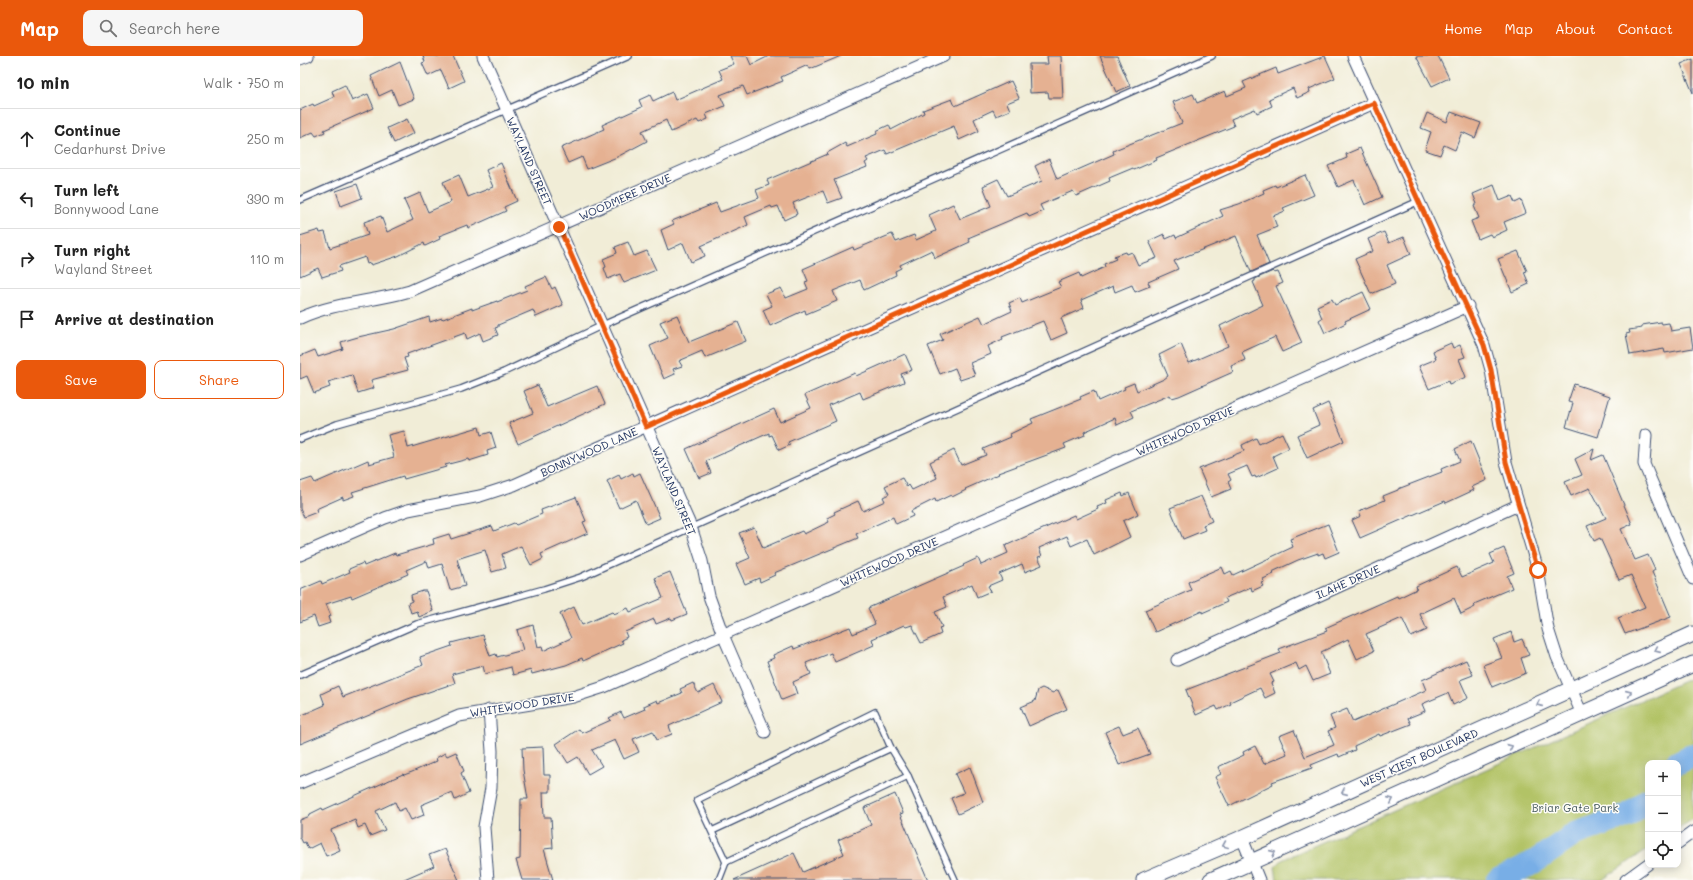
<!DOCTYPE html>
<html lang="en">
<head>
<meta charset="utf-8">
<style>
	body { margin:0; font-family:Mali,sans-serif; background:#f6f6f6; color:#222 }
	.controls { position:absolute; right:12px; bottom:12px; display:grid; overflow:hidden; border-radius:8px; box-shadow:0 2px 10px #0003 }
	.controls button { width:36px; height:36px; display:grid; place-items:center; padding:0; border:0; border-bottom:1px solid #e0e0e0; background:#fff; color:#222; font:20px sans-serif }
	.stop { position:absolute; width:12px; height:12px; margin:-9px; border:3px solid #ea580c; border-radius:50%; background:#fff }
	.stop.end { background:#ea580c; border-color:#fff; box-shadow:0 1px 4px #0008 }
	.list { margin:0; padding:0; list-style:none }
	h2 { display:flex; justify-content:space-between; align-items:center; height:52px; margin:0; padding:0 16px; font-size:17px }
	h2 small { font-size:13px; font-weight:400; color:#767676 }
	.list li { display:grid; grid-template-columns:26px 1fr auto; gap:12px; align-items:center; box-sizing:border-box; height:60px; padding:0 16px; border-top:1px solid #e0e0e0 }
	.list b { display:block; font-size:15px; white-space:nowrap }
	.list p { margin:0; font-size:13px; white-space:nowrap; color:#767676 }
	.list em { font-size:13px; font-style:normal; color:#767676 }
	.actions { display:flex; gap:8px; padding:12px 16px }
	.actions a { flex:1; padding:9px 0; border:1px solid #ea580c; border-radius:8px; text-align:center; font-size:14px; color:#ea580c }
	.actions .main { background:#ea580c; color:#fff }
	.icon { flex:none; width:22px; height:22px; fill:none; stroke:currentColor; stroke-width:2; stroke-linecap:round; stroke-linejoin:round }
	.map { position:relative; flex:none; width:1393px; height:824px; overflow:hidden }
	header { display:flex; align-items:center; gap:24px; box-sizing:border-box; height:56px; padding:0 20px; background:#ea580c; color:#fff }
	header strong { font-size:19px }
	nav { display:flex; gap:22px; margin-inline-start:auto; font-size:14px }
	.search { width:280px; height:36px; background:#f6f6f6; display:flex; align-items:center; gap:10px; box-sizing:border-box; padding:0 14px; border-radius:8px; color:#767676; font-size:15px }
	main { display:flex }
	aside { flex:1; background:#fff }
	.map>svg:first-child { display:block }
</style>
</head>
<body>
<header>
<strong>Map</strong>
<div class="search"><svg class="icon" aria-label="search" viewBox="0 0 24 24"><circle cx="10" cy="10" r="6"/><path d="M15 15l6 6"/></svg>Search here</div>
<nav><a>Home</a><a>Map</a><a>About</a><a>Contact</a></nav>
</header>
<main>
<aside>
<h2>10 min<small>Walk · 750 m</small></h2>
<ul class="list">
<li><svg class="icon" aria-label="ahead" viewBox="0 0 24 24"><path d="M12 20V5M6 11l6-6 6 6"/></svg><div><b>Continue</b><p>Cedarhurst Drive</p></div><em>250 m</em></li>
<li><svg class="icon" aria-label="left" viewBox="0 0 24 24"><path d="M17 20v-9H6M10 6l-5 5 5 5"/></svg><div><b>Turn left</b><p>Bonnywood Lane</p></div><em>390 m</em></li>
<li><svg class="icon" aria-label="right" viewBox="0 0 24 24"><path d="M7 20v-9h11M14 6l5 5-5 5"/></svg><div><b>Turn right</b><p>Wayland Street</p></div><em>110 m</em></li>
<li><svg class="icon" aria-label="arrive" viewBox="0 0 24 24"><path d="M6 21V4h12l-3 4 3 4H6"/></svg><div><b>Arrive at destination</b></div></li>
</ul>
<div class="actions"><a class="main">Save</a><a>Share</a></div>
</aside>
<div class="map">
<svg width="1393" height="824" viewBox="0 0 1393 824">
	<rect width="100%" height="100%" fill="#fdfcf7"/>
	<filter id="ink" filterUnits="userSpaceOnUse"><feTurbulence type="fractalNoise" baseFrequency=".025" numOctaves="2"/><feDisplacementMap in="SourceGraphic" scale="8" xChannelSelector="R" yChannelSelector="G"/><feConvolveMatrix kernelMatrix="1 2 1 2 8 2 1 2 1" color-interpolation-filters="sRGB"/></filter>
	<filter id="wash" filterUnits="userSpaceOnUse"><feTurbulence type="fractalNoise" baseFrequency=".012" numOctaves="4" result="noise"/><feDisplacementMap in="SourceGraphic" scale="16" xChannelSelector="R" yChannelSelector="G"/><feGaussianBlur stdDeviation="0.9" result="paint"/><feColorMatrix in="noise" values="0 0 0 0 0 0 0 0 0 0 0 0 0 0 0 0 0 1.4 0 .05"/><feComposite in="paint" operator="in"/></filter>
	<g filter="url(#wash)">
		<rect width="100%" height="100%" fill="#f1edd7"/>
		<polygon fill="#b2c366" stroke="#667962" points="1393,621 1393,763 1378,773 1378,707 1348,707 1348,793 1302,824 977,824 975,811 982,804"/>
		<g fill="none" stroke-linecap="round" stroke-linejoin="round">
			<g stroke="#78aee6" stroke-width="24">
				<polyline points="1377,707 1393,699"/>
				<polyline points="1198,824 1233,807 1275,778 1327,760 1348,744"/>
			</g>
		</g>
		<g id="blocks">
			<g fill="#e5b192">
				<polygon points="123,0 153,0 164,25 149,32 141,14 128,20 122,7 125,6"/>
				<polygon points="430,0 447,0 451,9 469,0 541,0 510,13 508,9 481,21 483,25 447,39 443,30 420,39 425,50 406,58 408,63 399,67 397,64 371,76 366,64 342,75 347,85 317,101 287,113 282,101 268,107 261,92 304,73 302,69 342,51 339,44 350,39 353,45 372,36 375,44 423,23 419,14 434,8"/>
				<polygon points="747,0 761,0 763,42 749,42 748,36 730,37 729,8 748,8"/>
				<polygon points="800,0 817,0 830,30 816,36"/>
				<polygon points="1025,0 1035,22 1009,33 1010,36 997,42 993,32 969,43 972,50 957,57 955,53 931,63 934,70 856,102 857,104 834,114 833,112 809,122 810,125 776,140 773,135 740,149 743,155 729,161 727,157 668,182 670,186 635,202 632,194 600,209 601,212 595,215 596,219 564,234 560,224 533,235 537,245 506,258 505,254 470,270 463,254 472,250 466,238 481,232 486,242 508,233 505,226 508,225 503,213 553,191 554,194 592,178 596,186 614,179 616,184 636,175 629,159 653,148 660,163 691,150 683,130 698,123 707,140 742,125 735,110 749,103 757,123 814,98 813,95 817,93 882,67 873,46 893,38 897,47 925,35 927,40 946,32 943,26 976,12 978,18"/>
				<polygon points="1116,0 1138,0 1149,22 1132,30"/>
				<polygon points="1393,3 1393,37 1381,8"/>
				<polygon points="100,6 114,43 98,49 92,34 79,40 71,20"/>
				<polygon points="711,25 719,42 707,47 710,54 696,60 693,54 674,63 679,75 659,84 654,70 587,98 585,94 566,102 568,105 565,107 567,111 534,124 542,142 528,147 523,135 493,147 497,158 484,164 478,150 472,152 471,150 445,161 448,169 401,190 405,200 391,206 383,187 368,194 361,174 374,168 372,165 416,147 420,156 459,142 456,134 469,129 467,124 528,98 527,97 545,87 547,91 577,78 576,75 589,69 591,74 624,57 623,54 652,43 655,50"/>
				<polygon points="45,29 52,45 68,38 74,52 24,74 25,76 16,80 13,76 0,82 0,54 13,48 14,50 34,41 32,35"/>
				<polygon points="1151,56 1181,67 1175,82 1162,76 1155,94 1144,89 1140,99 1125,94 1131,76 1121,72 1127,57 1147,66"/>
				<polygon points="107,63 114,77 94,87 87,72"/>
				<polygon points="1060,92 1082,141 1065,149 1054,124 1038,131 1028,110 1047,102 1046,98"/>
				<polygon points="201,107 217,145 204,151 206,155 168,172 167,169 139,180 140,183 125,190 124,187 98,200 71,209 70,207 67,208 65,201 39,210 41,215 22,221 18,212 0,220 0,180 19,174 20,177 25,176 30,192 68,179 64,166 81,160 87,176 113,164 104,144 120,137 128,156 151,146 143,126 159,119 168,141 193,131 186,114"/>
				<polygon points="1005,119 1014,139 983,152 985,155 973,160 977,171 957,179 969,208 951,216 936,180 874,205 878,213 848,226 850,230 835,236 832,229 815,236 813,230 781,244 784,252 761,262 767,277 751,284 743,265 702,281 703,283 688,290 691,298 670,307 675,319 660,324 655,312 640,318 628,290 643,284 640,278 680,260 684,268 712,255 709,247 720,242 722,247 761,231 758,226 779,217 781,222 805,211 804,208 816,203 814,200 826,196 827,198 832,196 838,209 857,202 849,185 864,178 866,183 875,179 876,182 923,160 920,154 939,148 964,137 963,134 975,129 976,131"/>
				<polygon points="57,128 62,142 41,150 36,135"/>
				<polygon points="1194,129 1200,145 1212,140 1215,147 1221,144 1226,157 1204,166 1207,174 1192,181 1190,178 1178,183 1171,165 1179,162 1174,150 1177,148 1173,138"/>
				<polygon points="1084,176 1089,187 1104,181 1111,198 1087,209 1095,228 1071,238 1055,203 1073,195 1068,183"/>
				<polygon points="328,186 334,200 347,195 356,214 324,227 320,218 308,223 304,212 306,211 303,203 317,197 315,191"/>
				<polygon points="1218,195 1227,215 1224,216 1229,228 1212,236 1198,203"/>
				<polygon points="973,215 974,217 978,216 983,227 976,230 1002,287 982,296 975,281 942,296 945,304 931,310 933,316 879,340 872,342 870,339 831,355 834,361 817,369 815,362 784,376 785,379 764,388 766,392 698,417 699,418 665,433 666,434 652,441 651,439 636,446 635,443 611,455 613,460 596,468 593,461 556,478 558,482 474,517 475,519 460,526 459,522 445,528 436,508 450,502 439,477 454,471 463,492 502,475 504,478 529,466 527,462 535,458 534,456 558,445 563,455 585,445 583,441 589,438 585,430 602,422 607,431 609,429 612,434 637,422 630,406 654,394 661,409 686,399 683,393 711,381 710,378 733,367 731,363 781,343 780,341 794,335 798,345 825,333 824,331 834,327 837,335 864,323 868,320 859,299 881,288 889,307 928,290 920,270 963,249 953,226 955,225 955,223"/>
				<polygon points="246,221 252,233 255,231 263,249 236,261 233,254 198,269 198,271 195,272 198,279 183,285 180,277 167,283 165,277 107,298 108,301 104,302 108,314 71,324 74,332 58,337 52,319 28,326 30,331 14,337 7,320 0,323 0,300 15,294 18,301 43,293 41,286 58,281 94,273 129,261 130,266 142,262 143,263 172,252 172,254 197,245 197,246 227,234 225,230"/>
				<polygon points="1063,236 1071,253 1045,265 1046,267 1025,277 1019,264 1022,262 1017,250 1032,243 1035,249"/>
				<polygon points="377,259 389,286 438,266 446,285 405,302 402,295 379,305 382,310 373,313 375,318 364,323 350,290 368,282 360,266"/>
				<polygon points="1361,266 1362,268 1369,267 1371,275 1390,272 1393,292 1365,297 1364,293 1330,299 1326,278 1330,277 1329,274 1342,272 1342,269"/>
				<polygon points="1151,287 1153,292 1160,289 1165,301 1159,303 1166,321 1149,328 1148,325 1129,333 1119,310 1136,303 1133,295"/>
				<polygon points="605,298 612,314 601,318 604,326 563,343 560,336 529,349 536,365 488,386 490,389 479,394 472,379 469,380 469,377 406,405 411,417 399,422 386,393 474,353 480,366 511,352 505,339 555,317 556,320"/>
				<polygon points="1274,328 1310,340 1298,381 1266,371 1273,347 1268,346"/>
				<polygon points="238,329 247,351 297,330 305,348 218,388 209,367 233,357 224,335"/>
				<polygon points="1028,347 1044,385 1007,402 997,379 1019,369 1013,354"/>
				<polygon points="179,371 181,379 191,376 196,392 187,395 188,399 169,405 168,403 145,409 146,411 104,423 103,420 52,436 54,440 43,444 43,441 16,453 17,456 4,461 0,453 0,426 12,422 15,427 68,404 69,408 94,401 88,379 104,375 108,392"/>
				<polygon points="982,377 989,392 973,400 978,412 956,422 955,420 952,421 947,410 928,418 931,424 928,426 931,433 911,441 899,413 944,395 942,389 956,382 959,388"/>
				<polygon points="1171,385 1187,424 1172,431 1174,434 1146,447 1145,445 1124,454 1060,482 1052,464 1061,460 1059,455 1085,444 1083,440 1098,434 1098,433 1142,416 1141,413 1160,405 1155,393"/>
				<polygon points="1294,393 1291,404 1303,399 1332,468 1321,473 1335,504 1348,499 1355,514 1352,516 1371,561 1325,578 1318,562 1345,551 1331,519 1319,524 1300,482 1294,485 1287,470 1306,462 1290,432 1271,440 1265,426 1282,419 1275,403"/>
				<polygon points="333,417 334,420 340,417 360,462 346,468 336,444 319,452 307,425 319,419 321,423"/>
				<polygon points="822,437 823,440 829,437 838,458 823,465 830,481 794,499 787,483 771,490 767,480 739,492 742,500 738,501 742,509 725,516 722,508 699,518 702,524 688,530 691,535 677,541 672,528 643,541 647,551 635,556 642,571 639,572 641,578 621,587 612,569 606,571 604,569 572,583 574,589 535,606 531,597 506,607 511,618 493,626 497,638 482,644 467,605 474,602 473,599 493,590 494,593 550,571 553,578 575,568 568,552 664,510 663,509 678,502 681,509 708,497 705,490 774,459 776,463 798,453 797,451 807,447 806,444"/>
				<polygon points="901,440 912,465 903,469 905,474 883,483 870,452"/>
				<polygon points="276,441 286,465 283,466 288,477 241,498 243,503 231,509 221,490 202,498 206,512 192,516 185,494 157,503 165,530 150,534 142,508 129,512 127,505 106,514 108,518 52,542 51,540 26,548 31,560 28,561 30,567 18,571 14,560 0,566 0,534 21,525 22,528 50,516 49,513 63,507 64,510 95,497 96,499 134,488 133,483 149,478 151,483 192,470 194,475 214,467 216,469 242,458 241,454"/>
				<polygon points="1028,468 1039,496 1025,502 1023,497 1018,499 1018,497 998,504 972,516 974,518 963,523 964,526 961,527 963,530 952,535 951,531 925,542 927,546 902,557 902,555 855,576 845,554 891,534 888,526 922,511 925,518 931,515 933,519 993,491 990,483"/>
				<polygon points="1204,492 1214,517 1207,520 1212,532 1174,548 1175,551 1161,558 1154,542 1120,558 1127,574 1111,581 1102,562 1066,578 1074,595 1057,603 1048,583 1021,596 1030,618 1013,625 1006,610 999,614 996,607 970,618 974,626 971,627 975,637 965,642 960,632 930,646 931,648 918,654 916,650 896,659 886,634 981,597 979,593 1027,575 1025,572 1097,540 1098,542 1117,533 1116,530 1157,511 1162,521 1194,507 1190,498"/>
				<polygon points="370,516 387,558 372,564 371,562 356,568 354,563 325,576 327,581 321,584 323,587 283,605 282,602 266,609 232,618 231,614 213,619 211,611 185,618 183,610 152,618 155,627 108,643 0,688 0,660 25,649 21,638 38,630 43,641 123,609 120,601 152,590 151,587 183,579 190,600 196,598 197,601 223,594 217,574 233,569 238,591 242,590 243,595 271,582 260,558 274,551 282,569 312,556 314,558 328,552 330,556 363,542 355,522"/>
				<polygon points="123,535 126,535 133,555 119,561 117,555 111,557 108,547 112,545 111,539"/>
				<polygon points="1211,576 1214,586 1222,583 1229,599 1221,602 1226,617 1192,631 1183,609 1202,602 1194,583"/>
				<polygon points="1166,604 1173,619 1160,624 1168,642 1153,649 1148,637 1122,648 1125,655 1108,662 1111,668 1080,680 1079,678 1054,690 1055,694 1039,701 1038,698 1011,709 1012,712 972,726 973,728 929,750 915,721 921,718 918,711 944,699 943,696 955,690 964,708 987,698 979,680 994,674 1005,701 1034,689 1028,675 1035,672 1030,660 1047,653 1053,666 1126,634 1122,624"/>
				<polygon points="393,627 398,637 414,629 422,646 369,670 372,678 357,684 353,675 333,683 339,696 324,703 315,684 292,694 302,710 288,718 278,701 268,707 256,688 279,673 282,677 311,664 309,662 321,656 324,662 345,653 344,650 357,644 358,647 382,637 380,633"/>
				<polygon points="742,632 753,637 758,634 767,653 729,670 721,651 735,645 738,634"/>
				<polygon points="819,670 823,678 838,672 850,698 819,709 805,676"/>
				<polygon points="243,691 244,719 250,719 250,736 243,736 244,761 251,761 253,792 244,793 253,824 222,824 216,804 220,803 221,743 228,743 223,714 222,692"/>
				<polygon points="156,696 164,715 161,717 169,737 155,744 152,736 121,749 124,759 111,764 105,752 99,755 95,746 76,755 85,774 70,780 65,769 58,772 55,764 31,774 40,794 26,800 20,787 8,793 5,786 3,787 0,781 0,764 10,760 10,758 22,752 23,754 103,718 104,719 112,716 137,705 136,702 145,697 147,700"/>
				<polygon points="670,711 683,746 658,758 651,742 664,737 655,718"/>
				<polygon points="595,738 603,757 600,758 628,824 434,824 494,797 503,816 544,798 538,784 571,769 564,752"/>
				<polygon points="145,793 159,824 102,824 134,810 129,799"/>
			</g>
		</g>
	</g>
	<g filter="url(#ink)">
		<use href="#blocks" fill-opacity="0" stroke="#3b4c70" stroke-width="1"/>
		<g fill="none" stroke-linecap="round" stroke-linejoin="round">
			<defs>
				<g id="lane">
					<polyline points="0,144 329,0"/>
					<polyline points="0,383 37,368 161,333 204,316 303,269 912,0"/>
					<polyline points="0,619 117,568 244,533 281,521 1119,145"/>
					<polyline points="412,775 591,692"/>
					<polyline points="426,806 608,720"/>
					<polyline points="419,824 426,806 397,744 575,656 591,692 608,720 655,824"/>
				</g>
				<g id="street">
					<polyline points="183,0 391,471 402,505 409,540 423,579 465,676"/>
					<polyline points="1053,0 1184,289 1191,314 1206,406 1238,514 1248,573 1257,601 1282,658"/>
					<polyline points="0,3 8,0"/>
					<path d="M0 262C35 246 73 246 110 235L644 0"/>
					<polyline points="1346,379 1344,408 1393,523"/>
					<polyline points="0,499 85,462 108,454 180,440 214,429 1074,47"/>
					<polyline points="877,604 1218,449"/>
					<polyline points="0,727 159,660 273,641 304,631 1168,250"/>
					<polyline points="942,782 959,824"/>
					<polyline points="1378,787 1393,776"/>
					<polyline points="188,824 184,771 191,732 192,695 189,654"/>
					<polyline points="1326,824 1348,808"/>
				</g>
				<g id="secondary">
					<polyline points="844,824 942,782 1393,578"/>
					<polyline points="911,824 1393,608"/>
				</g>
			</defs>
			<use href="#lane" stroke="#3b4c70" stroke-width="8"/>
			<use href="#street" stroke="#3b4c70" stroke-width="13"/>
			<use href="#secondary" stroke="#3b4c70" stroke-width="17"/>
			<use href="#lane" stroke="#fff" stroke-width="5.5"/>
			<use href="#street" stroke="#fff" stroke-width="11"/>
			<use href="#secondary" stroke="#fff" stroke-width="15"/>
		</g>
		<defs><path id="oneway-chevron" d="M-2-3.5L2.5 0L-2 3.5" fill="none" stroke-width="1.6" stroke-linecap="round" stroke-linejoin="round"/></defs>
		<g stroke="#8d97ae">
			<use href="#oneway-chevron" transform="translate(1357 594) rotate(156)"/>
			<use href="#oneway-chevron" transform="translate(1329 637) rotate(-24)"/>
			<use href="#oneway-chevron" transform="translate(1239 648) rotate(156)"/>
			<use href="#oneway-chevron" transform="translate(1210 691) rotate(-24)"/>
			<use href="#oneway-chevron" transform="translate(1044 736) rotate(156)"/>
			<use href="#oneway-chevron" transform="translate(1091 744) rotate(-24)"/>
			<use href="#oneway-chevron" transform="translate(925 789) rotate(157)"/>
			<use href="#oneway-chevron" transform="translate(973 797) rotate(-24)"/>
		</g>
	</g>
	<g fill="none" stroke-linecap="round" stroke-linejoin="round" filter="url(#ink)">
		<polyline stroke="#ea580c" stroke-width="5" points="259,171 346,371 1074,47 1184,289 1191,314 1206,406 1238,514"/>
	</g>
	<g text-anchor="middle" stroke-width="3" stroke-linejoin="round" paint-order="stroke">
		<g font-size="11" fill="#1b2f5e" stroke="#fdfcf7">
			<text transform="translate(229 105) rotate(66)" y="4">WAYLAND STREET</text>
			<text transform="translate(325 141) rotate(-24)" y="4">WOODMERE DRIVE</text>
			<text transform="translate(885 375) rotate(-24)" y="4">WHITEWOOD DRIVE</text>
			<text transform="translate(289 396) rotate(-24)" y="4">BONNYWOOD LANE</text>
			<text transform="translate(374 435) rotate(67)" y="4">WAYLAND STREET</text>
			<text transform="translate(589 506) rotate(-24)" y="4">WHITEWOOD DRIVE</text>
			<text transform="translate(1048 526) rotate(-24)" y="4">ILAHE DRIVE</text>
			<text transform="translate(222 649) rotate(-9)" y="4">WHITEWOOD DRIVE</text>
			<text transform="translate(1119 702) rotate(-24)" y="4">WEST KIEST BOULEVARD</text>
		</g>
		<g font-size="11" fill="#485b60" stroke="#fdfcf7">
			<text x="1275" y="756">Briar Gate Park</text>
		</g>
	</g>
</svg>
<div class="controls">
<button>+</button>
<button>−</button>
<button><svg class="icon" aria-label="locate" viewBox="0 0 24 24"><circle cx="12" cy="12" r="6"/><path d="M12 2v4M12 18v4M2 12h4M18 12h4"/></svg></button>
</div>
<div class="stop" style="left:1238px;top:514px"></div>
<div class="stop end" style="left:259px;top:171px"></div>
</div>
</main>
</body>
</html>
